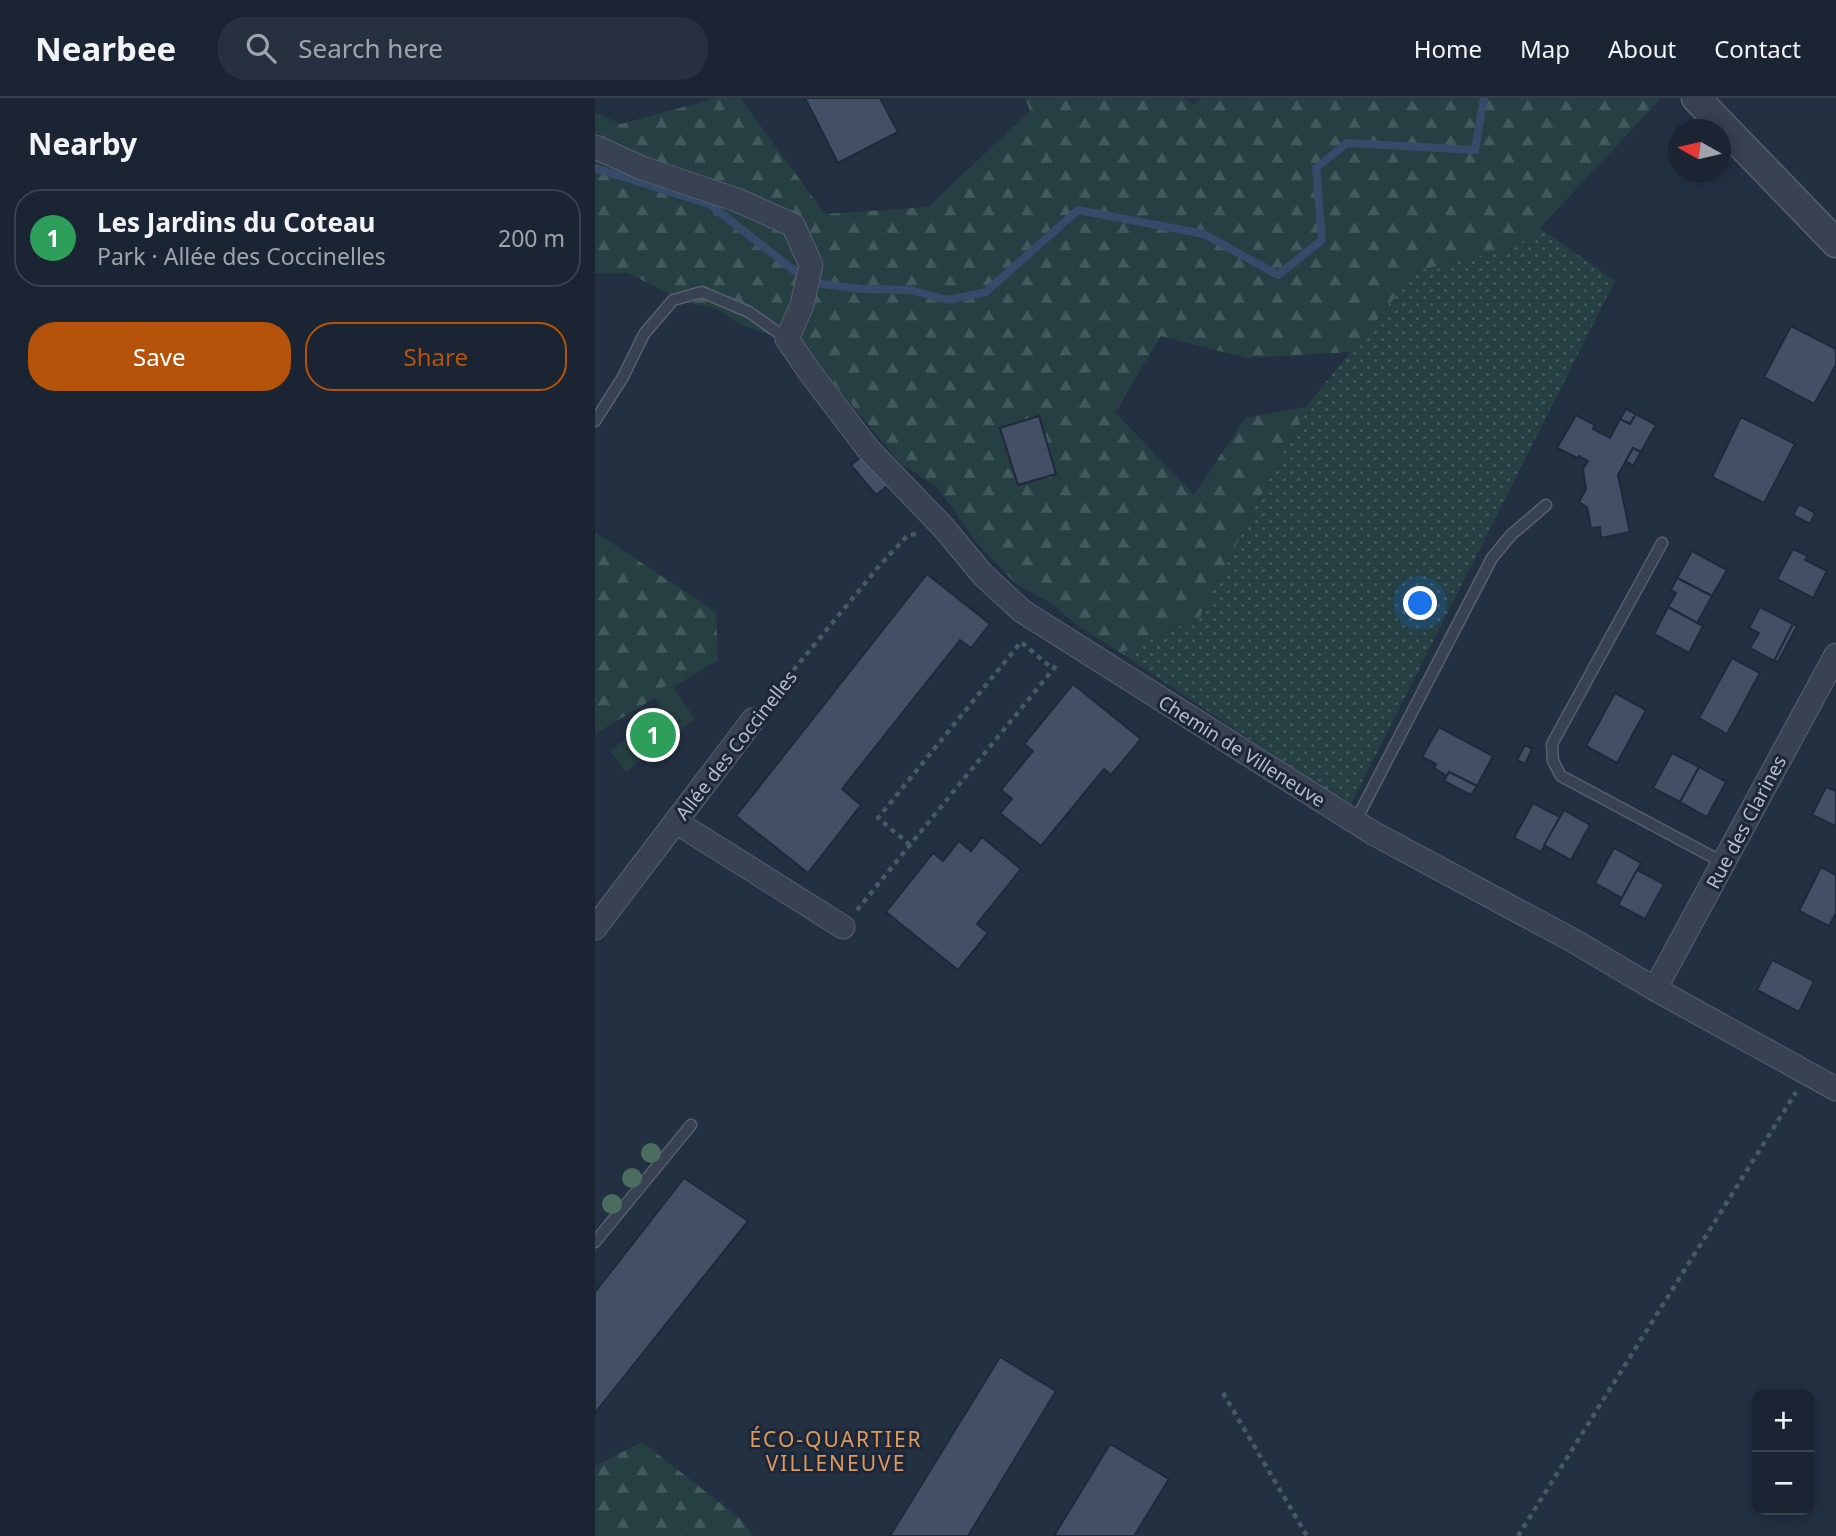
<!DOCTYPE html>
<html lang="en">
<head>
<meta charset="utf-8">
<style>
	body { margin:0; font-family:"Noto Sans",sans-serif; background:#27303e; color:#f1f3f6 }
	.controls { position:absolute; right:21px; bottom:21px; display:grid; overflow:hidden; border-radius:14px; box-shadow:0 4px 18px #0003 }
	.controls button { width:63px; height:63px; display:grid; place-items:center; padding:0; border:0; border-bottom:2px solid #38414d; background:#1a2432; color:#f1f3f6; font:35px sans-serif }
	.compass { position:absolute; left:1073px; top:21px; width:63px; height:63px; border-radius:50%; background:#1a2432; box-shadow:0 4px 18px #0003; rotate:278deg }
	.you { position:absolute; left:826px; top:506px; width:24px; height:24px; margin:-18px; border:5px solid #fff; border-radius:50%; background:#1a73e8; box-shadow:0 0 0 10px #1a73e833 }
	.badge { display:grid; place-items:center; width:46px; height:46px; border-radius:50%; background:#b45309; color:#fff; font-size:23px; font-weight:700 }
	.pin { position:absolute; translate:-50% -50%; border:4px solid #fff; box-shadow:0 2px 7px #0006 }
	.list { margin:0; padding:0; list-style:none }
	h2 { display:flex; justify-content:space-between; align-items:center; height:91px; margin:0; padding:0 28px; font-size:30px }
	h2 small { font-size:23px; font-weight:400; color:#9fa4ac }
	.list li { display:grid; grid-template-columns:46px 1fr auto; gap:21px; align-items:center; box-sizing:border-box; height:98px; margin:0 14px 14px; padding:0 14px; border:2px solid #38414d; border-radius:28px }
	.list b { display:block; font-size:26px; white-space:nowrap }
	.list p { margin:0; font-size:23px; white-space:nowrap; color:#9fa4ac }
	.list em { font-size:23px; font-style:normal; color:#9fa4ac }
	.actions { display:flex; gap:14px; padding:21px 28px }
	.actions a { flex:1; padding:16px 0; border:2px solid #b45309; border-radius:28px; text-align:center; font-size:24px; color:#b45309 }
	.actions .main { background:#b45309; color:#fff }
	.icon { flex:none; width:38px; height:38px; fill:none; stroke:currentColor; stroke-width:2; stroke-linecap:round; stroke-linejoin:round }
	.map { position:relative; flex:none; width:1241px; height:1438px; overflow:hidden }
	header { display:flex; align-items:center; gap:42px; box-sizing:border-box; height:98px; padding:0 35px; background:#1a2432; border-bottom:2px solid #38414d }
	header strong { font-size:33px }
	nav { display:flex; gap:38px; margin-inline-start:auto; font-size:24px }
	.search { width:490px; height:63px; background:#27303e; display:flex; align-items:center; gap:18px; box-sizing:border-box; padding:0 24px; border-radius:28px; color:#9fa4ac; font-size:26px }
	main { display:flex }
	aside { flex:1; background:#1a2432 }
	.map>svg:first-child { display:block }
</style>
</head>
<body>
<header>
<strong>Nearbee</strong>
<div class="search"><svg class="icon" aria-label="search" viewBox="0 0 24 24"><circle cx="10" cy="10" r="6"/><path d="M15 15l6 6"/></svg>Search here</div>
<nav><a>Home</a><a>Map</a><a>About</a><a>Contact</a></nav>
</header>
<main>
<aside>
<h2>Nearby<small></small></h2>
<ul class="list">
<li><span class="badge" style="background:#2e9e5b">1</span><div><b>Les Jardins du Coteau</b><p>Park · Allée des Coccinelles</p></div><em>200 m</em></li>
</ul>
<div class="actions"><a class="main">Save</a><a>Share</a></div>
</aside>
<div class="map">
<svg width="1241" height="1438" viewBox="0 0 1241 1438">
	<defs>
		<pattern id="grass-dots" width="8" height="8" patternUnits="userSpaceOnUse" patternTransform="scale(1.75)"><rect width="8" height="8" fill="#253f43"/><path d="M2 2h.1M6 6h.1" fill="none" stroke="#42595d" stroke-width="1.8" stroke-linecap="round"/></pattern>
		<pattern id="forest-firs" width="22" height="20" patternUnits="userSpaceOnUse" patternTransform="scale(1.75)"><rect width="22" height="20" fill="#253f43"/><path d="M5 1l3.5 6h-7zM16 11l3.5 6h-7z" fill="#42595d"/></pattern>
	</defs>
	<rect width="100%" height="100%" fill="#233042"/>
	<polygon fill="url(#grass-dots)" points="945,130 1020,183 755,708 526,555 604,520 711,309 821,173 919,150"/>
	<g fill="url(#forest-firs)">
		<polygon points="121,0 145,0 230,116 333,109 435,13 430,0 589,0 598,6 606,0 1066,0 945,130 919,150 821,173 756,254 652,260 566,238 520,314 599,397 650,320 711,309 604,520 526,555 485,529 457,506 420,485 382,445 343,390 305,365 209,249 144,226 123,211 93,205 33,175 0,175 0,14 26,26"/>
		<polygon points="0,434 121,514 123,562 0,636"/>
		<polygon points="47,1344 147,1422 158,1438 0,1438 0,1368"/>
	</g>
	<polygon fill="#253f43" points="75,585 100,621 31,674 15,653 68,613 57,596"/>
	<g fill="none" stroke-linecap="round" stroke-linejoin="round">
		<polyline stroke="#364a6a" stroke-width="8" points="0,70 114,106 214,184 267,191 315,192 353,202 391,194 483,112 609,136 683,177 727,142 721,70 752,45 880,52 889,0"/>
	</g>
	<g fill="#424f65" stroke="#1f2939" stroke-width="2">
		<polygon points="210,0 285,0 303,34 243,65"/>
		<polygon points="1196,228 1241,251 1241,267 1219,306 1169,279"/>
		<polygon points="1031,311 1041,316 1035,326 1025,321"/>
		<polygon points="1041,316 1061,327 1046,354 1038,350 1023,377 1035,434 1006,440 1005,429 996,430 992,409 984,404 991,391 988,371 993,363 984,358 982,360 962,350 981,317 1000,327 998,331 1015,340 1025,321 1035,326"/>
		<polygon points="444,318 461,376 423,387 405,330"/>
		<polygon points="1146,319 1200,346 1169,405 1117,379"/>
		<polygon points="1038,350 1046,354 1038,368 1031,363"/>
		<polygon points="271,355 296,385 281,397 256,367"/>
		<polygon points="1204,406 1220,415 1215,426 1198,417"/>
		<polygon points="1198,451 1213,458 1210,462 1232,473 1218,500 1182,481"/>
		<polygon points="1097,453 1132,472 1117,498 1082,480"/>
		<polygon points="332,476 395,526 376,550 365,542 247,691 266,707 213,775 141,718"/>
		<polygon points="1082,480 1117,498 1102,525 1073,509 1081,495 1076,492"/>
		<polygon points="1073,509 1108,528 1094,555 1059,536"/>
		<polygon points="1165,509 1198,526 1179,563 1155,550 1164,535 1154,530"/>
		<polygon points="1198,526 1202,528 1183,564 1179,563"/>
		<polygon points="1137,560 1165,575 1132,636 1104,620"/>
		<polygon points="478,586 546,641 516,677 509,671 446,748 405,715 417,701 406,692 438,653 429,646"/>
		<polygon points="1020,595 1051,612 1022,665 991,648"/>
		<polygon points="844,629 898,658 882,688 854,674 852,678 839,670 841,666 827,659"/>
		<polygon points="930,647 937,651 930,666 922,662"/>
		<polygon points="1077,655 1104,669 1085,704 1058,690"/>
		<polygon points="1104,669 1131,684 1112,719 1085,704"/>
		<polygon points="854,674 882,688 876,697 849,683"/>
		<polygon points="1231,689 1241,693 1241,728 1217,717"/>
		<polygon points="938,705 965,719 946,754 919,740"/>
		<polygon points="969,712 995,727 976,762 949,747"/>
		<polygon points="387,739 426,771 382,826 393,835 363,872 291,814 338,755 348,763 364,743 376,753"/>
		<polygon points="1019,750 1046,765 1027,800 1000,785"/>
		<polygon points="1226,769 1241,777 1241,815 1234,828 1204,813"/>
		<polygon points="1042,772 1069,786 1050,821 1023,807"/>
		<polygon points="1177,862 1219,883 1204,914 1162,892"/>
		<polygon points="89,1080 153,1123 0,1315 0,1194"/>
		<polygon points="405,1259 461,1293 373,1438 295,1438"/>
		<polygon points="515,1346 574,1381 539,1438 459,1438"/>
	</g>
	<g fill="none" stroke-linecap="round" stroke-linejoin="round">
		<defs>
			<g id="service">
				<polyline points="0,323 28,279 49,236 78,202 107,194 154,214 192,241"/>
				<polyline points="1067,445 957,646 958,663 966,678 1129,765"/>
				<polyline points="760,724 897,460 916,437 951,407"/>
				<polyline points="0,1144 96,1027"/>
			</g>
			<g id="minor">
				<polyline points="0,49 47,70 142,102 198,127 216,167 207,207 192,241 216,276 274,352 349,430 388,477 427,513 778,735 979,843 1060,891 1241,991"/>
				<polyline points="81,724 248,829"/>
				<polyline points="0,830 158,622"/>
				<polyline points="1060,891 1241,557"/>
			</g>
			<polyline id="tertiary" points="1101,0 1241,145"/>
		</defs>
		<use href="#service" stroke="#56606f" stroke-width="13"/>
		<use href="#minor" stroke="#56606f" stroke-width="25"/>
		<use href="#tertiary" stroke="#56606f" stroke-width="31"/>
		<g stroke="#445c60" stroke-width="4.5" stroke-dasharray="5 5" stroke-linecap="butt">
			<polyline points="173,603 285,467 313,437 321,436"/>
			<polyline points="315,747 283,720 426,544 458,571"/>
			<polyline points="262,812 464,564"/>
			<polyline points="628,1295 712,1438"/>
			<polyline points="923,1438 1201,994"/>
		</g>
		<use href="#service" stroke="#384252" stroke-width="10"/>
		<use href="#minor" stroke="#384252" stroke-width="23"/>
		<use href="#tertiary" stroke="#384252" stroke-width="28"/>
	</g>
	<g fill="#4a6d60">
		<circle cx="56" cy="1055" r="10"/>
		<circle cx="37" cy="1080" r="10"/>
		<circle cx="17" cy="1106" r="10"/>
	</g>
	<g text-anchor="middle" stroke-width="6" stroke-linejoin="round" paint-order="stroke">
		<g font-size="19" fill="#b5bdcc" stroke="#1d2737">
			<text transform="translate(141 647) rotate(-52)" y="7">Allée des Coccinelles</text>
			<text transform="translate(647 653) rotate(32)" y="7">Chemin de Villeneuve</text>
			<text transform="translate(1151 724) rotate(-62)" y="7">Rue des Clarines</text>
		</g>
		<g font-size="21" letter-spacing="2" fill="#de9a5e" stroke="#1d2737">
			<text x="241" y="1349">ÉCO-QUARTIER<tspan x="241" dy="24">VILLENEUVE</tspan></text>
		</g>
	</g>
</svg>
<div class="controls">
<button>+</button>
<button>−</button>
</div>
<svg class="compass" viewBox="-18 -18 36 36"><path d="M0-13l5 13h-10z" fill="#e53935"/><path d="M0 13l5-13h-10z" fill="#9fa4ac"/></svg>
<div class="you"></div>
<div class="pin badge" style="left:58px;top:637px;background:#2e9e5b">1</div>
</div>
</main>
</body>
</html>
